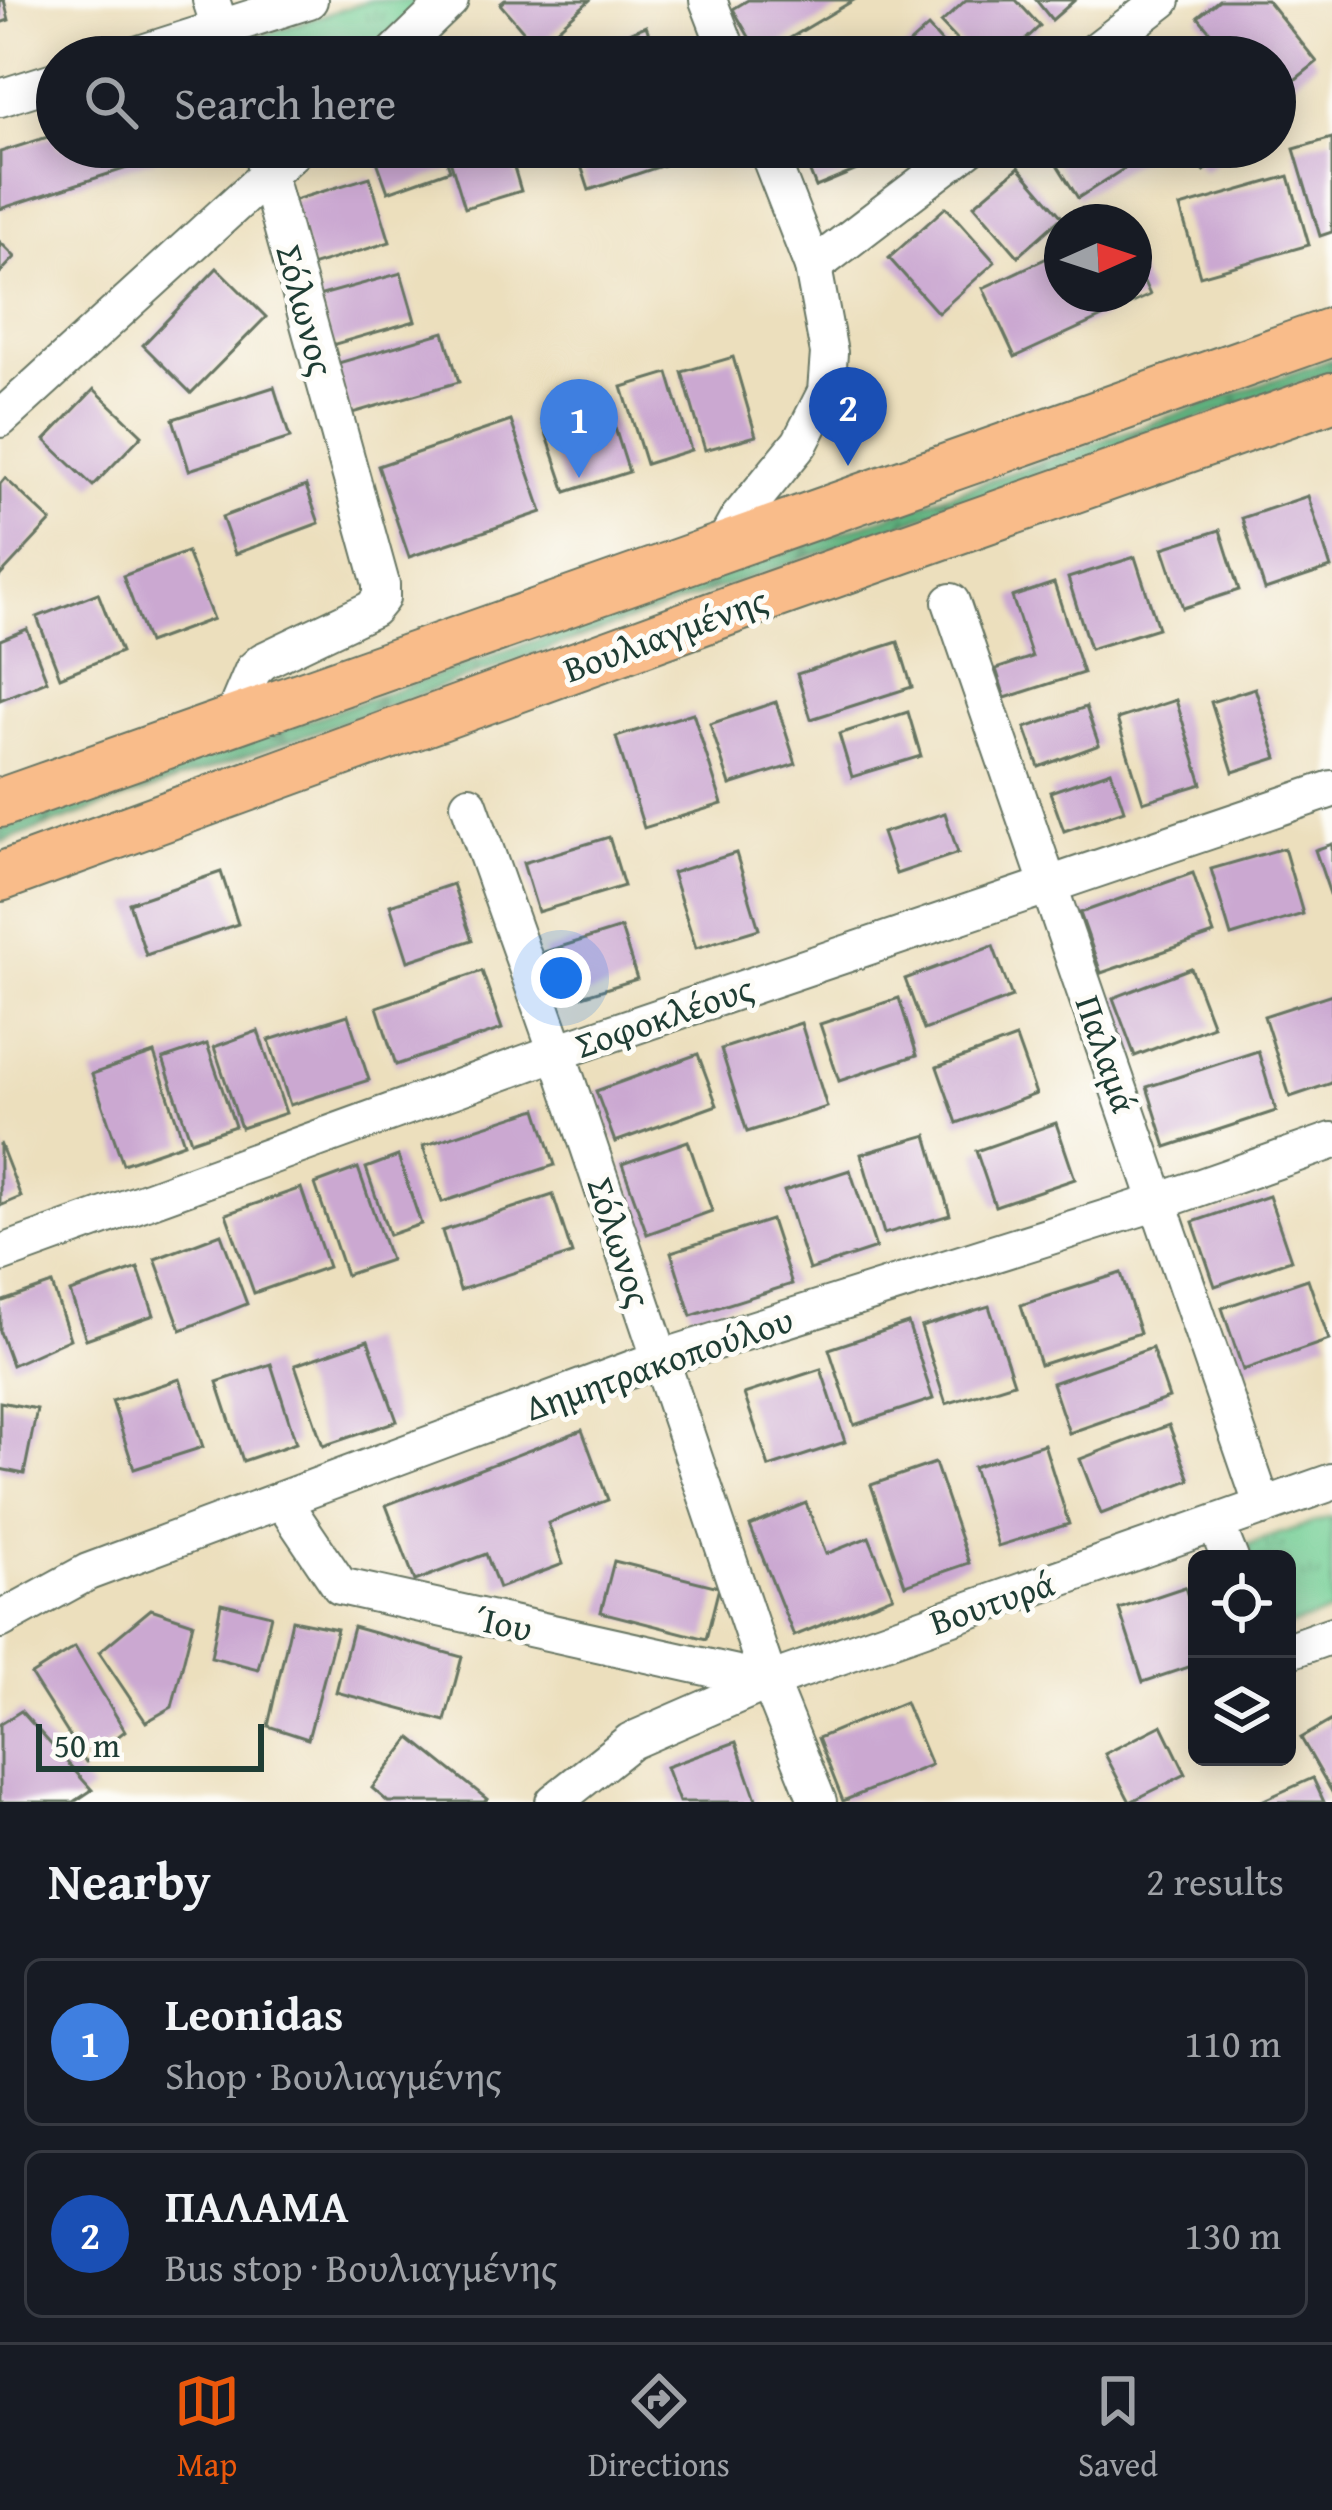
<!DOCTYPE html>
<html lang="en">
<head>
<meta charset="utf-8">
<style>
	body { margin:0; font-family:"Gentium Book Plus",serif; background:#20242c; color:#f1f3f6 }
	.controls { position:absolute; right:36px; bottom:36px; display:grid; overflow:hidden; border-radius:18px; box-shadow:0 6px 30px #0003 }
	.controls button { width:108px; height:108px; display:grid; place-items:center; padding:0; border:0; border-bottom:3px solid #363941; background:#171b24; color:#f1f3f6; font:60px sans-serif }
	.compass { position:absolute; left:1044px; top:204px; width:108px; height:108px; border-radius:50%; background:#171b24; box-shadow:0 6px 30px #0003; rotate:87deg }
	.scale { position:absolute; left:36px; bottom:30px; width:228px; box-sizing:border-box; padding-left:12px; border:6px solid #1f3d34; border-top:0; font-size:33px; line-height:42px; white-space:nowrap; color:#1f3d34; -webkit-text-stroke:9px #fdfcf7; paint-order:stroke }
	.you { position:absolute; left:561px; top:978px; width:42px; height:42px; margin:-30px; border:9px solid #fff; border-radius:50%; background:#1a73e8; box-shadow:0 0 0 18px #1a73e833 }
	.badge { display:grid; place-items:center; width:78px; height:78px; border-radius:50%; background:#ea580c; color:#fff; font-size:39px; font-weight:700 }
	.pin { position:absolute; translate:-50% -99px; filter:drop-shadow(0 3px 6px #0008) }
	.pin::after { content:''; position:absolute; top:63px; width:42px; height:36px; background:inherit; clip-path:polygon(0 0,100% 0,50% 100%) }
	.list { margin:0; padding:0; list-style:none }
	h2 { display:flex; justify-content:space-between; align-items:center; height:156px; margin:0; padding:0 48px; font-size:51px }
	h2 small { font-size:39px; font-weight:400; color:#9ea1a6 }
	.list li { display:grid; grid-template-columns:78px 1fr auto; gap:36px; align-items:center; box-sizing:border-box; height:168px; margin:0 24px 24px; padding:0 24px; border:3px solid #363941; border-radius:18px }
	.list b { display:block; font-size:45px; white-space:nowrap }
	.list p { margin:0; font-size:39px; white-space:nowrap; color:#9ea1a6 }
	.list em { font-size:39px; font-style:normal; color:#9ea1a6 }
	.icon { flex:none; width:66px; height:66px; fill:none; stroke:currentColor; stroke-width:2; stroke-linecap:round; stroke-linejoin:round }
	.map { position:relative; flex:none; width:1332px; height:1802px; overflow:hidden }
	.search { position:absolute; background:#171b24; box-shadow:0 6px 30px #0003; left:36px; right:36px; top:36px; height:132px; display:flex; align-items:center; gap:30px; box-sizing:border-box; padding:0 42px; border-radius:66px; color:#9ea1a6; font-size:45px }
	.sheet { height:540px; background:#171b24 }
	nav { display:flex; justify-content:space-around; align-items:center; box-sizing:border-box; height:168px; border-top:3px solid #363941; background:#171b24; font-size:33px; color:#9ea1a6 }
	nav a { display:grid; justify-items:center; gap:6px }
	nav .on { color:#ea580c }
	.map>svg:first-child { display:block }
</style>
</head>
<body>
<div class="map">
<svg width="1332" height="1802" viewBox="0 0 1332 1802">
	<defs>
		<pattern id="forest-firs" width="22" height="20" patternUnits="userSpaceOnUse" patternTransform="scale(3)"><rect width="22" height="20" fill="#60b27f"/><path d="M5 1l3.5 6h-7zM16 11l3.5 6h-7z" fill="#4f9269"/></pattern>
		<pattern id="park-tufts" width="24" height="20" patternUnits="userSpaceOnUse" patternTransform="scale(3)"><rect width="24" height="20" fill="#75cf96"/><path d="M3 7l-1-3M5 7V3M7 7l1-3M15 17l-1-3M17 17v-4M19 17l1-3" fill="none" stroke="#5fa97b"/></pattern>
	</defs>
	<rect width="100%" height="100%" fill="#fdfcf7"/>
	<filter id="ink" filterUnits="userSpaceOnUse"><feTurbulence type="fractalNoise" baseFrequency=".00833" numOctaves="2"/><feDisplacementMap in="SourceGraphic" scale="24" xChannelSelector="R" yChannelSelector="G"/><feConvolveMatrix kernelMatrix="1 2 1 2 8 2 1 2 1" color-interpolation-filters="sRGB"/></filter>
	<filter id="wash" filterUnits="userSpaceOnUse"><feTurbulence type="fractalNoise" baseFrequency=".004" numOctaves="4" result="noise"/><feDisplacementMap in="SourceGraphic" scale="48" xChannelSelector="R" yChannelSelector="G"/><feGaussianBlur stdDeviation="2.7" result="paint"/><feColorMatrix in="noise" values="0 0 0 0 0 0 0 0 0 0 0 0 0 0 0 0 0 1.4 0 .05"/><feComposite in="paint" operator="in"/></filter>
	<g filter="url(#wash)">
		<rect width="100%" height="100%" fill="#ecdfbd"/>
		<polygon fill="url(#forest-firs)" stroke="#40785a" stroke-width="3" points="1332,359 1332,372 0,843 0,829"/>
		<g fill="url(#park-tufts)" stroke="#4a8665" stroke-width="3">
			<polygon points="371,0 439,0 372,57 242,57 238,43"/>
			<polygon points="1332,1516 1332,1612 1287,1627 1287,1559 1252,1559 1247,1545"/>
		</g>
		<g id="blocks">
			<g fill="#cba8d1">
				<polygon points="0,0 4,0 9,20 0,23"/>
				<polygon points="505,0 590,0 537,47 500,4"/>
				<polygon points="748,0 854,0 760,56 733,9"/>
				<polygon points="966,0 1016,0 1040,26 1007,57 973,57 941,23"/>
				<polygon points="1036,0 1075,0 1052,20"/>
				<polygon points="1219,0 1267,0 1317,62 1275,96 1275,57 1231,57 1198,17"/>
				<polygon points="646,26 658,57 567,57"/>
				<polygon points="928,27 955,57 895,57"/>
				<polygon points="57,134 57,147 189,148 0,209 0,152"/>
				<polygon points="1332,138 1332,232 1320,236 1294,149"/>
				<polygon points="372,147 442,147 450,170 388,192"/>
				<polygon points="446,147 508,147 521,191 465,208"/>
				<polygon points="575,147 702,147 703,152 589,190"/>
				<polygon points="800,147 868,147 874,163 816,187"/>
				<polygon points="1046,147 1158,147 1078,198"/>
				<polygon points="1185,147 1233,147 1204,171"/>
				<polygon points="1019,167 1062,217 1018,256 974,205"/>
				<polygon points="1289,176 1309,245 1200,276 1180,207"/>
				<polygon points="370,177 390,242 311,266 291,201"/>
				<polygon points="946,207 995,262 938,313 889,258"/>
				<polygon points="0,242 15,257 0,273"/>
				<polygon points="1062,251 1062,294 1134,294 1134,260 1150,295 1015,357 983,288"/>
				<polygon points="217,268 266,317 191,393 143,345"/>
				<polygon points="401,273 415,321 332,345 318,296"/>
				<polygon points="444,332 459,382 349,414 335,364"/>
				<polygon points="733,357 756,436 705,450 682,372"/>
				<polygon points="668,373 691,450 646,464 622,387"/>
				<polygon points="274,387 290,438 189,470 173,419"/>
				<polygon points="94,389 142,435 93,486 45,440"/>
				<polygon points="606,400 629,472 566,492 542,421"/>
				<polygon points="511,421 542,512 409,557 378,466"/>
				<polygon points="5,478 51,521 0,576 0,484"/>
				<polygon points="306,486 319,523 235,554 222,517"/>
				<polygon points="1308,496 1331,568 1265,590 1242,518"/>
				<polygon points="1220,530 1239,590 1183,608 1163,548"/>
				<polygon points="187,552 213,619 148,643 123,576"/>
				<polygon points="1135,557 1158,628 1090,649 1068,578"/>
				<polygon points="1054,583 1083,673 1005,698 996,669 1032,657 1012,597"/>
				<polygon points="98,593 121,652 60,677 37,617"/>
				<polygon points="27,629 47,681 0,700 0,640"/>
				<polygon points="898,642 912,687 811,719 797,674"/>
				<polygon points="1255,688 1277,758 1233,772 1211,702"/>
				<polygon points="1176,700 1202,784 1143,802 1117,719"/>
				<polygon points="776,702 796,764 730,785 710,724"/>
				<polygon points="1086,707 1099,745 1039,767 1025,728"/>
				<polygon points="908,712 921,756 852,777 839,734"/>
				<polygon points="693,713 722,804 644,828 616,737"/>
				<polygon points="1111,771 1124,810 1064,831 1050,792"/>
				<polygon points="945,813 958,853 896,874 882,833"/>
				<polygon points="609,837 624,886 538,912 523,863"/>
				<polygon points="1332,844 1332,897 1331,897 1315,850"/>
				<polygon points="1284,848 1303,914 1231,936 1211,869"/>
				<polygon points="736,853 759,929 696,948 672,873"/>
				<polygon points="221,872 238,924 146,955 129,903"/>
				<polygon points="1193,873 1214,934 1101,973 1080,913"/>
				<polygon points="453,884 472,940 408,961 390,905"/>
				<polygon points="621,928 637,979 560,1003 544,952"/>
				<polygon points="993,946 1012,997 924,1030 905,979"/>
				<polygon points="1191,968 1213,1026 1135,1056 1113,998"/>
				<polygon points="482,971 502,1029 396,1065 377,1007"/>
				<polygon points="1332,994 1332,1083 1290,1097 1264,1016"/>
				<polygon points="899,998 917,1055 839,1081 820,1024"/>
				<polygon points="348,1015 369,1080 290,1105 269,1040"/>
				<polygon points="801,1023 827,1107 747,1132 721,1049"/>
				<polygon points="258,1031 286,1113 241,1128 214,1047"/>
				<polygon points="1016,1038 1036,1094 957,1123 937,1067"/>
				<polygon points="207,1044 235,1126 191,1141 163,1059"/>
				<polygon points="1258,1051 1276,1111 1166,1147 1147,1087"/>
				<polygon points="154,1053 184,1143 123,1164 92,1074"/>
				<polygon points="698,1054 717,1105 615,1142 596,1091"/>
				<polygon points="537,1109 555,1165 442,1202 423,1146"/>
				<polygon points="1056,1123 1075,1179 995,1206 976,1151"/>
				<polygon points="927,1135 950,1215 884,1234 861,1154"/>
				<polygon points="688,1141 712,1211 647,1234 622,1164"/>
				<polygon points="0,1143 21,1197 0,1206"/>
				<polygon points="398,1156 421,1224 389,1235 366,1168"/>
				<polygon points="358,1168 390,1260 346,1275 315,1184"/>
				<polygon points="850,1170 876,1248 809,1270 784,1191"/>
				<polygon points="301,1188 328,1267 254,1293 226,1214"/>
				<polygon points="553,1195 572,1254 460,1290 442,1231"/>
				<polygon points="1269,1196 1291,1260 1215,1286 1193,1222"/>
				<polygon points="771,1220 792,1284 691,1316 671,1252"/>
				<polygon points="221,1234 247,1304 181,1330 155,1259"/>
				<polygon points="138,1268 154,1315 86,1339 70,1292"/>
				<polygon points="1121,1273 1140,1333 1040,1365 1021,1305"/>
				<polygon points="1308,1279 1329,1340 1243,1370 1222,1308"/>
				<polygon points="52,1284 70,1339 12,1365 0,1332 0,1302"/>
				<polygon points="989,1306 1014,1383 946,1404 921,1327"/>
				<polygon points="908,1323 933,1399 854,1425 829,1349"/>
				<polygon points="368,1340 397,1421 323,1446 295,1365"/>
				<polygon points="1152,1348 1169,1398 1069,1433 1052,1383"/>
				<polygon points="271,1364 296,1443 243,1461 217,1382"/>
				<polygon points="821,1369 845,1442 769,1467 744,1394"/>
				<polygon points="180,1379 203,1447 134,1469 112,1401"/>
				<polygon points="0,1402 37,1409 24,1474 0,1469"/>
				<polygon points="1169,1425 1190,1480 1101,1514 1080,1459"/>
				<polygon points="582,1430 608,1500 548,1523 563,1564 499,1588 486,1554 415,1581 386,1505"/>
				<polygon points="1044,1444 1069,1524 998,1546 973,1467"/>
				<polygon points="935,1463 969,1563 905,1585 871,1485"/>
				<polygon points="806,1503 826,1554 869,1537 893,1596 794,1636 750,1526"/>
				<polygon points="614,1561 719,1587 706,1639 601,1612"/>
				<polygon points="1185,1587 1197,1625 1197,1664 1143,1682 1119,1609"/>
				<polygon points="221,1603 271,1615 258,1669 211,1657"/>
				<polygon points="151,1609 193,1623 172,1707 146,1722 99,1652"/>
				<polygon points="292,1620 337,1629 308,1739 268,1726"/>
				<polygon points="353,1627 462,1657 445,1721 336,1692"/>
				<polygon points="75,1647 125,1731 86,1762 31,1675"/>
				<polygon points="905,1702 931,1765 843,1801 818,1738"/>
				<polygon points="21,1711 92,1790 74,1802 0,1802 0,1724"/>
				<polygon points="1332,1720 1332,1792 1301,1738"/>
				<polygon points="1162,1725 1186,1774 1130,1802 1105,1754"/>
				<polygon points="411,1738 487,1799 484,1802 388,1802 372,1788"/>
				<polygon points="736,1742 757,1802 679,1802 666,1767"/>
				<polygon points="1313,1778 1324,1802 1259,1802"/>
			</g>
		</g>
	</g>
	<g filter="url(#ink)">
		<use href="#blocks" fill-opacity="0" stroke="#677664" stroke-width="3"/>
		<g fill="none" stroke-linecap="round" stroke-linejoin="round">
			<defs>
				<g id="minor">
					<polyline points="211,0 230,57"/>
					<polyline points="708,0 730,57"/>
					<polyline points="130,57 309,0"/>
					<polyline points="391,57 450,0"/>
					<polyline points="1088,57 1162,0"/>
					<polyline points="0,98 57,80"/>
					<polyline points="813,267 970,147"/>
					<polyline points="0,419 298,147"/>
					<polyline points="722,548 738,519 800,443 826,392 829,353 813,267 766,147"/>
					<polyline points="951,602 1263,1507"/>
					<polyline points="231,722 253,670 263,661 372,609 381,598 381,584 260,147"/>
					<polyline points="469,804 557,1052 769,1681 818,1802"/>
					<polyline points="0,1254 557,1052 1332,789"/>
					<polyline points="282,1500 340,1586 769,1681"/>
					<polyline points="1216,1524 1230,1559"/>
					<polyline points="0,1620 88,1572 659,1359 1158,1202 1332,1141"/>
					<polyline points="1287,1651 1332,1635"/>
					<polyline points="554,1802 631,1741 769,1681 1332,1482"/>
				</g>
				<g id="major">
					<polyline points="0,803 1332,332"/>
					<polyline points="0,877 736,608 1332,397"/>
				</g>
			</defs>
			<use href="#minor" stroke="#677664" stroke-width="40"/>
			<use href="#major" stroke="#677664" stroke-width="52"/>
			<use href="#minor" stroke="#fff" stroke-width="36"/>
			<use href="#major" stroke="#f9bc8a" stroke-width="48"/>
		</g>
	</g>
	<g text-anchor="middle" stroke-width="10" stroke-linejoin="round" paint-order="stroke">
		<g font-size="36" fill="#1f3d34" stroke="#fdfcf7">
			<text transform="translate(306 310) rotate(75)" y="13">Σόλωνος</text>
			<text transform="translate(665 634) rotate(-20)" y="13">Βουλιαγμένης</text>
			<text transform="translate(664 1016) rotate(-19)" y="13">Σοφοκλέους</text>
			<text transform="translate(1107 1054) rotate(71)" y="13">Παλαμά</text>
			<text transform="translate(620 1242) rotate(72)" y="13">Σόλωνος</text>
			<text transform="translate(659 1363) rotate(-19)" y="13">Δημητρακοπούλου</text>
			<text transform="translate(992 1602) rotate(-19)" y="13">Βουτυρά</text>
			<text transform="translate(504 1623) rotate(12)" y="13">Ίου</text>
		</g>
	</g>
</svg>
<div class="controls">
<button><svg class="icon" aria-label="locate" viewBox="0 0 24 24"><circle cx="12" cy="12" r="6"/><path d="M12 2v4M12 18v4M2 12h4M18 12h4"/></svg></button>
<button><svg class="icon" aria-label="layers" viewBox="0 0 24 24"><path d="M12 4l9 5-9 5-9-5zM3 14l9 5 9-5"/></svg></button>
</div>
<svg class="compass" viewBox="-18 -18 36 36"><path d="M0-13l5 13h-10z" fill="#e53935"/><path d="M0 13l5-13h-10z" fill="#9ea1a6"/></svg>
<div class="scale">50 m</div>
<div class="you"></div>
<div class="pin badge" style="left:579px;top:478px;background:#3f7fe0">1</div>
<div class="pin badge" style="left:848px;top:466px;background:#1a4fb4">2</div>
<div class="search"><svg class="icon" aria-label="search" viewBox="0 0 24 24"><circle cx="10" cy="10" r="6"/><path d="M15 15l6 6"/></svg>Search here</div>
</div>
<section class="sheet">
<h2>Nearby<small>2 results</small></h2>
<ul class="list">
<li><span class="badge" style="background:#3f7fe0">1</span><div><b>Leonidas</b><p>Shop · Βουλιαγμένης</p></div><em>110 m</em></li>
<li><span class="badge" style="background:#1a4fb4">2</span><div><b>ΠΑΛΑΜΑ</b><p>Bus stop · Βουλιαγμένης</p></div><em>130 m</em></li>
</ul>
</section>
<nav>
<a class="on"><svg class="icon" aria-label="map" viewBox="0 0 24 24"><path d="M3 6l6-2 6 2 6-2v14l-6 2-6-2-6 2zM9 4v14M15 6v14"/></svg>Map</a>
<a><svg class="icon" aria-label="directions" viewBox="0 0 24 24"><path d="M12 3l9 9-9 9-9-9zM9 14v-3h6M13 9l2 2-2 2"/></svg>Directions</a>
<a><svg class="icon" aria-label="saved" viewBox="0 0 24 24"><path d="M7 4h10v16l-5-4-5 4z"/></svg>Saved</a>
</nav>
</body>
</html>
